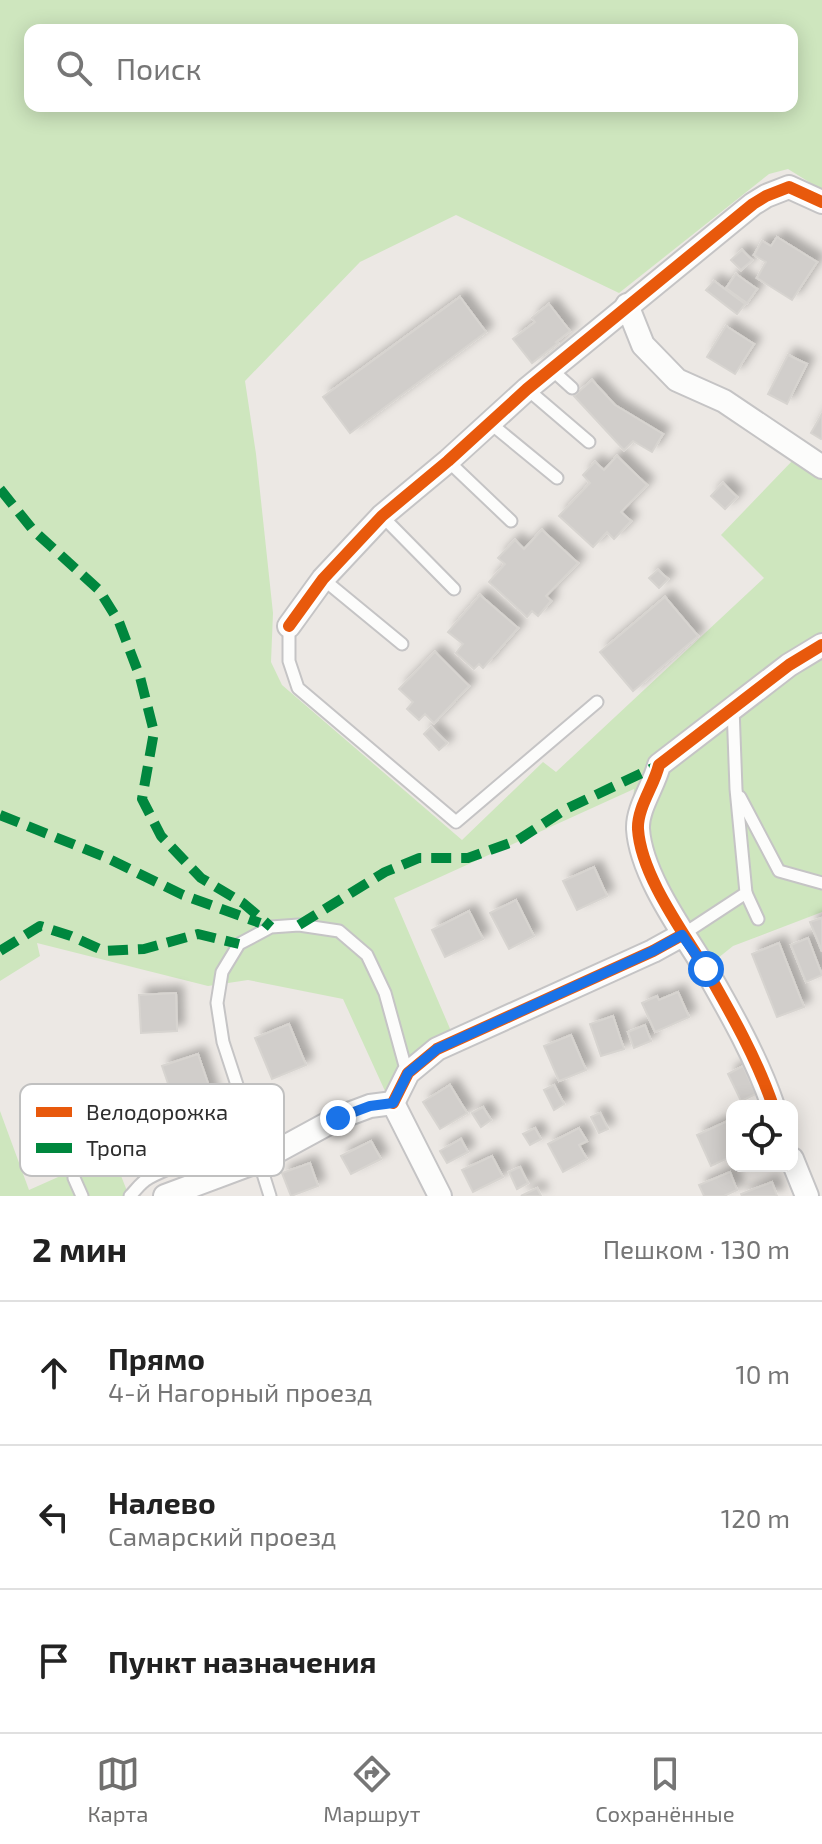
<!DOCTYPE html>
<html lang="ru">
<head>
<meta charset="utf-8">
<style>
	body { margin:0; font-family:"Exo 2",sans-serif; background:#f6f6f6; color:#222 }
	.controls { position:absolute; right:24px; bottom:24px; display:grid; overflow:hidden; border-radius:16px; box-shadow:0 4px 20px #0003 }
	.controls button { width:72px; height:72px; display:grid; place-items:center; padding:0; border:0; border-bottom:2px solid #e0e0e0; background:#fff; color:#222; font:40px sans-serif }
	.stop { position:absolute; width:24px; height:24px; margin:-18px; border:6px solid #1a73e8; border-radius:50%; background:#fff }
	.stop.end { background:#1a73e8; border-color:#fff; box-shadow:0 2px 8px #0008 }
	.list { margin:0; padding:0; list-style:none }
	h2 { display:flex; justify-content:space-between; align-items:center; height:104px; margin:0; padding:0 32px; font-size:34px }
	h2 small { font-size:26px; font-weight:400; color:#767676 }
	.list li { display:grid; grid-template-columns:52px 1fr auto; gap:24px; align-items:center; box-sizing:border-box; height:144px; padding:0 32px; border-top:2px solid #e0e0e0 }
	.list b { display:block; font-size:30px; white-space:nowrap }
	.list p { margin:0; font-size:26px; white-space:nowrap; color:#767676 }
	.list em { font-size:26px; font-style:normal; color:#767676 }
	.icon { flex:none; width:44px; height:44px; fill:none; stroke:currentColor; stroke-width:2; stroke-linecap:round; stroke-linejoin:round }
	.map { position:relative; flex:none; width:822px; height:1196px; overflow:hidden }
	.search { position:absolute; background:#fff; box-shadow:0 4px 20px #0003; left:24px; right:24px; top:24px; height:88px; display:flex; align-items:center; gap:20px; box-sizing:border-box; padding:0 28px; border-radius:16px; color:#767676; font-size:30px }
	.sheet { height:536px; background:#fff }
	nav { display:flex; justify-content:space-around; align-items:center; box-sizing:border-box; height:112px; border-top:2px solid #e0e0e0; background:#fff; font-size:22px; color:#767676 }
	nav a { display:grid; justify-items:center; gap:4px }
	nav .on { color:#706f6e }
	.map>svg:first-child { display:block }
</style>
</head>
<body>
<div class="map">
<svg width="822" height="1196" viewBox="0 0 822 1196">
	<defs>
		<filter id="shadow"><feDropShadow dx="7" dy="-7" stdDeviation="4" flood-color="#0004"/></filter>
	</defs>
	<rect width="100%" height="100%" fill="#ece8e4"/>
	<g fill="#cee6be" fill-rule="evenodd">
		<path d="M0 0H822V190L788 169 769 174 619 293 456 215 360 262 245 381 256 454 273 613 271 662 282 685 462 840 543 762 556 772 764 578 721 535 794 459 822 475V912L733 946 713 962 631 826 634 789 394 898 451 1031 428 1046 385 1091 343 999 248 980 208 986 37 943 40 956 0 981ZM30 30H792V106H30Z"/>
		<polygon points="0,1111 29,1190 112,1153 129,1196 0,1196"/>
	</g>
	<g fill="#d1cecb" stroke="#d7d4d0" stroke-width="2" filter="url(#shadow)">
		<polygon points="777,237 817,262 792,300 757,278 766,262 754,255 762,241 771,246"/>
		<polygon points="742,250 752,260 741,270 731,260"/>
		<polygon points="736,274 757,289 747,303 726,288"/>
		<polygon points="714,281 745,304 737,314 706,290"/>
		<polygon points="460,297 486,332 350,433 323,397"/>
		<polygon points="549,304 570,331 556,342 558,343 532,363 513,339 535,322 532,318"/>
		<polygon points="726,326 754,344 735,374 707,357"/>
		<polygon points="788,355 807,364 787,404 768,394"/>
		<polygon points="592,380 615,405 663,434 652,452 633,441 624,450 574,396"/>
		<polygon points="822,414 822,438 821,439 811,433"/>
		<polygon points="617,456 647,485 621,512 631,521 614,539 607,532 593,547 559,516 590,483 583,475 595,462 604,470"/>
		<polygon points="723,483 737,497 725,509 711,496"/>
		<polygon points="542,530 578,563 546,596 551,601 538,616 532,611 527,617 489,582 505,564 498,558 515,540 524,549"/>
		<polygon points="658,570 668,579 659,588 649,578"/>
		<polygon points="480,595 518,628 483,668 479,664 474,669 456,653 463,644 448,632"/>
		<polygon points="665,597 698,636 633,691 600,652"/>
		<polygon points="435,652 469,686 434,723 425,714 419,720 407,709 413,702 399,689"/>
		<polygon points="431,727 447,743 439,750 424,734"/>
		<polygon points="594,867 607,896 577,910 563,881"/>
		<polygon points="516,900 534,936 509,949 490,913"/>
		<polygon points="469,911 483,939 445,957 432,930"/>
		<polygon points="822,918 822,951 810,922"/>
		<polygon points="808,938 822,975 806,982 791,945"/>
		<polygon points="779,943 804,1007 777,1017 752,954"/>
		<polygon points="678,992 689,1017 655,1032 642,1003 657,996 659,1000"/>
		<polygon points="176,993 177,1031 141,1033 139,995"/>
		<polygon points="613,1016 624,1049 601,1056 590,1024"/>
		<polygon points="289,1024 306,1065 272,1079 255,1038"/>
		<polygon points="645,1025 651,1041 634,1048 628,1032"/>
		<polygon points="571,1035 586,1070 559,1081 544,1046"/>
		<polygon points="198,1054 213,1098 177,1110 162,1066"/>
		<polygon points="743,1066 756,1094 741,1101 728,1074"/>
		<polygon points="450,1085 467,1113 440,1129 423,1102"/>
		<polygon points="554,1085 564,1104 554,1110 544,1090"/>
		<polygon points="483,1107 491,1120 481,1127 472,1113"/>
		<polygon points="600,1113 608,1129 599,1133 591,1117"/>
		<polygon points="732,1119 732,1156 711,1166 697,1135"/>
		<polygon points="535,1128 541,1139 530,1145 523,1134"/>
		<polygon points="579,1128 587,1141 579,1145 587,1159 563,1172 548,1144"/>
		<polygon points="461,1139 468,1152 447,1163 440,1151"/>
		<polygon points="371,1141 381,1159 351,1174 341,1156"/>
		<polygon points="492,1156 503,1177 473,1192 462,1170"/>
		<polygon points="310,1163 318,1186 291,1196 282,1173"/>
		<polygon points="520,1167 528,1183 517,1189 509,1172"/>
		<polygon points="730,1172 737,1190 724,1196 704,1196 699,1185"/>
		<polygon points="772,1182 777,1196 742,1196 741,1194"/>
		<polygon points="537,1188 541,1196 521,1196"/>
	</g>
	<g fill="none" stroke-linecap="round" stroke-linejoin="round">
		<defs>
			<g id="lane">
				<polyline points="551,369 572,388"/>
				<polyline points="527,389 589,442"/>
				<polyline points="490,423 557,478"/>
				<polyline points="448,461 511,521"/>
				<polyline points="382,516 454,589"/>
				<polyline points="323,579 402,644"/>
				<polyline points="289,626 289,661 298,688 456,822 597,702"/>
				<polyline points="740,797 779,871 822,883"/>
				<polyline points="746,893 758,919"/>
				<polyline points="682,935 746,893 736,789 733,707"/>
				<polyline points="281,1149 255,1136 243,1124 238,1088 223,1042 217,1003 222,972 239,944 271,927 299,925 339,931 367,955 385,993 407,1073"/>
				<polyline points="259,1161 270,1196"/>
				<polyline points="74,1178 82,1196"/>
				<path d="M130 1196C136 1190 141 1182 149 1178 179 1161 223 1155 243 1124"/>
			</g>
			<g id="street">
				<polyline points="627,305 643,345 677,380 724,401 822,467"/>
				<polyline points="289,626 323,579 382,516 448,461 527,389 753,204 766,196 789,187 822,202"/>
				<polyline points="393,1103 408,1073 437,1049 653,951 682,935"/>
				<polyline points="393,1103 440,1196"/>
				<path d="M773 1106C757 1059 732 1015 708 973 684 933 641 876 638 829 637 808 654 786 659 765L789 665 822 645"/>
				<polyline points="792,1159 807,1196"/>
				<polyline points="165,1196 259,1161 338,1118 370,1106 393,1103"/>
			</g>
		</defs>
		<use href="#lane" stroke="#c5c4c5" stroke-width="15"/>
		<use href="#street" stroke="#c5c4c5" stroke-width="26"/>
		<use href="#lane" stroke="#fcfcfb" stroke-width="11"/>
		<use href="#street" stroke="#fcfcfb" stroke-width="22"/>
		<g stroke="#00873e" stroke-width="10" stroke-dasharray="20 10" stroke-linecap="butt">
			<polyline points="0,489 33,530 99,590 119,622 140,677 154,732 142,799 161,836 201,878 243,903 271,927"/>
			<polyline points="0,815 105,857 183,895 260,923"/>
			<polyline points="299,925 385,872 419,858 468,858 518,840 566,809 659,765"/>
			<polyline points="0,951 40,926 71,936 104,951 144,949 198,934 239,944"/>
		</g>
		<defs>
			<g id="cycleway">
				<polyline points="289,626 323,579 382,516 448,461 527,389 753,204 766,196 789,187 822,202"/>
				<polyline points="393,1103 408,1073 437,1049 653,951 682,935"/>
				<path d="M773 1106C757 1059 732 1015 708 973 684 933 641 876 638 829 637 808 654 786 659 765L789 665 822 645"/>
			</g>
		</defs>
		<use href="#cycleway" stroke="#fff" stroke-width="17"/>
		<use href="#cycleway" stroke="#e8590c" stroke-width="12"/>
	</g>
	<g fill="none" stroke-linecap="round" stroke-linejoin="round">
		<polyline stroke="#1a73e8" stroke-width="10" points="338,1118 370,1106 393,1103 408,1073 437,1049 653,951 682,935 706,969"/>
	</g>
	<rect x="20" y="1084" width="264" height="92" rx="12" fill="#fff" stroke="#c0c0c0" stroke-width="2"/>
	<rect x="36" y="1107" width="36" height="10" fill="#e8590c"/>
	<rect x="36" y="1143" width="36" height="10" fill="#00873e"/>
	<g font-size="22" fill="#2e2e2e">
		<text x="86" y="1120">Велодорожка</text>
		<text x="86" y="1156">Тропа</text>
	</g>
</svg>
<div class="controls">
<button><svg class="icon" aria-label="locate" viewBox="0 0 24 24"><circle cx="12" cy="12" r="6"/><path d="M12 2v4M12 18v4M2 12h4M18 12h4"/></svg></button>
</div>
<div class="stop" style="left:706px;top:969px"></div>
<div class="stop end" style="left:338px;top:1118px"></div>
<div class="search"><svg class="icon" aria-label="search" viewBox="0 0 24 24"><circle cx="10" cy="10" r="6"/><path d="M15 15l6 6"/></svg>Поиск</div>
</div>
<section class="sheet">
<h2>2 мин<small>Пешком · 130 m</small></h2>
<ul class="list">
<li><svg class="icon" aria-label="ahead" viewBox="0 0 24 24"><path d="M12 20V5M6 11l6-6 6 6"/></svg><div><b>Прямо</b><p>4-й Нагорный проезд</p></div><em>10 m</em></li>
<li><svg class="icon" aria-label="left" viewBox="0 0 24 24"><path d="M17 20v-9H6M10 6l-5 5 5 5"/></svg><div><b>Налево</b><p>Самарский проезд</p></div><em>120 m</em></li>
<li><svg class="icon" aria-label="arrive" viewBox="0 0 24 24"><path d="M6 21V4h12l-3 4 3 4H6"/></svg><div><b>Пункт назначения</b></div></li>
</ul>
</section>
<nav>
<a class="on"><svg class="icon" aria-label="map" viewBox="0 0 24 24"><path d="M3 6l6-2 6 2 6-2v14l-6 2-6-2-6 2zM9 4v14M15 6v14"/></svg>Карта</a>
<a><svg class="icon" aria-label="directions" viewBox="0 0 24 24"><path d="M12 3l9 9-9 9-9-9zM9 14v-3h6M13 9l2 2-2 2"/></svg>Маршрут</a>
<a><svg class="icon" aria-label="saved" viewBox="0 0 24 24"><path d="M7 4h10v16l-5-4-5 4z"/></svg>Сохранённые</a>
</nav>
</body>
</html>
